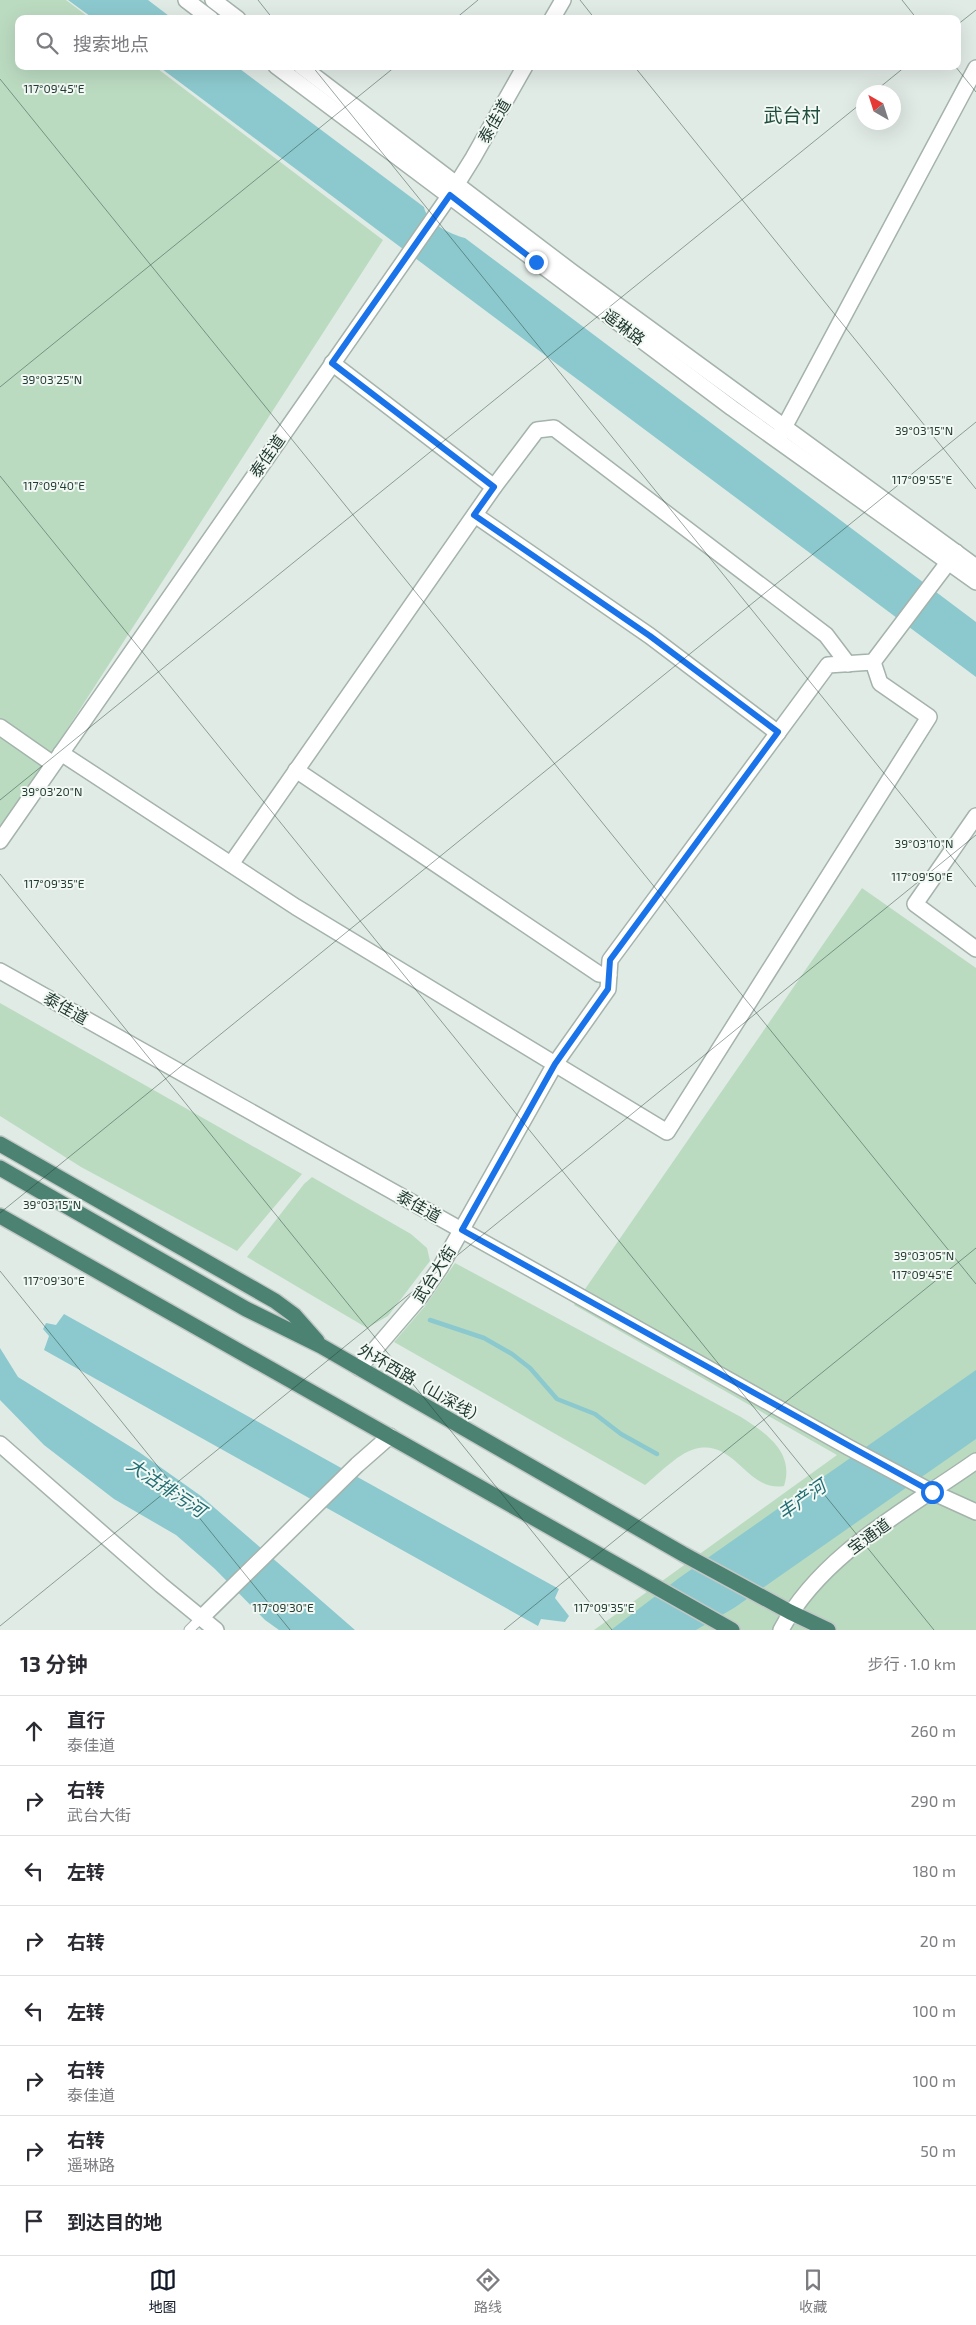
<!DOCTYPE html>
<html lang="zh">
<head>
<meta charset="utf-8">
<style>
	body { margin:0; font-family:"Exo 2","Noto Sans SC",sans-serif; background:#f7f7f7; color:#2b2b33 }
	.compass { position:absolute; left:856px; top:85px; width:45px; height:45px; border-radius:50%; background:#fff; box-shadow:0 5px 20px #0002; rotate:321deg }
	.stop { position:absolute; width:15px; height:15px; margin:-11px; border:4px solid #1a73e8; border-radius:50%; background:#fff }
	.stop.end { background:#1a73e8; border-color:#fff; box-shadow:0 1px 5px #0008 }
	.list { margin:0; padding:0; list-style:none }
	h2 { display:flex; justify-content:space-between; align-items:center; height:65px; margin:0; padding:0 20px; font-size:21px }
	h2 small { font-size:16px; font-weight:400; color:#7c7c81 }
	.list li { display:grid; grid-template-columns:32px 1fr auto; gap:15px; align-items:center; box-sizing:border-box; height:70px; padding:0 20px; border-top:1px solid #e1e1e2 }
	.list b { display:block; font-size:19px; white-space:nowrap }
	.list p { margin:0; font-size:16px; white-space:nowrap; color:#7c7c81 }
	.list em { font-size:16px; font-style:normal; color:#7c7c81 }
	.icon { flex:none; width:28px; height:28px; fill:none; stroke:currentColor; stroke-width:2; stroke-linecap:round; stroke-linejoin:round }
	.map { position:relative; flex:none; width:976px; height:1630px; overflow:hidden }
	.search { position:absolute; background:#fff; box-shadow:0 5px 20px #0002; left:15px; right:15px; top:15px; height:55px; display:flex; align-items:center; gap:12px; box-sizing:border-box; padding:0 18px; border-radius:10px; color:#7c7c81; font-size:19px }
	.sheet { height:625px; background:#fff }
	nav { display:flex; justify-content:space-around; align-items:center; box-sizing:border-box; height:70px; border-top:1px solid #e1e1e2; background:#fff; font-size:14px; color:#7c7c81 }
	nav a { display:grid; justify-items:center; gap:2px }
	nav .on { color:#111827 }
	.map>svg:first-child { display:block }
</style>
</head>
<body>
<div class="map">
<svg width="976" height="1630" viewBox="0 0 976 1630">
	<rect width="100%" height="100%" fill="#e1ebe6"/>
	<g fill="#bbdbc1">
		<polygon points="0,0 66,0 91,19 19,19 19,66 154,66 383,240 0,833"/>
		<polygon points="862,888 976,968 976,1630 594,1630 837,1455 574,1305"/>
		<polygon points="0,1003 302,1174 237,1251 81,1167 0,1116"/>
		<polygon points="312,1177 411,1234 427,1248 430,1261 388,1316 367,1328 247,1257 304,1184"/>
		<path d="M455 1263 741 1417C766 1433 795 1452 784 1486 748 1492 736 1442 699 1448 680 1451 660 1473 645 1485L394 1342 425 1306Z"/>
	</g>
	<g fill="#8cc9ce">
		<polygon points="68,0 148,0 173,19 94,19"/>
		<path d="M158 66H236L424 207C427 223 450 234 465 238L976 622V677Z"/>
		<polygon points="64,1314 559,1589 555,1598 569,1616 565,1622 541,1619 538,1626 44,1350 49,1336 43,1329 46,1323 56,1325"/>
		<polygon points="0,1348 18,1377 139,1452 201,1496 355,1630 279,1630 265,1620 215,1569 176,1535 114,1499 44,1445 0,1400"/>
		<polygon points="976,1370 976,1439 734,1608 696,1630 611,1630 679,1578"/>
	</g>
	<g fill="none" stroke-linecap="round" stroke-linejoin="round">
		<polyline stroke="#8cc9ce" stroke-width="4.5" points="430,1320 484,1338 512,1354 530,1368 557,1399 595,1414 621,1434 657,1454"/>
		<defs>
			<polyline id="service" points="189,1630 201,1618"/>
			<g id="minor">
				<polyline points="332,363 494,487"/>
				<polyline points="779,437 976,68"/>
				<polyline points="475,515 650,636 778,733"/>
				<polyline points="0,727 53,764"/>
				<polyline points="61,753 296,907 667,1132 929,717 880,683 873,662"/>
				<polyline points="296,770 599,974 609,975"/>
				<polyline points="976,816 915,904 976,949"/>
				<polyline points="231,864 494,487 537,430 554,428 826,635 848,664"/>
				<polyline points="359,1368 420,1297 440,1268 555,1064 608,989 610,960 828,665 873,662 956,552"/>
				<polyline points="201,1618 357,1465 390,1436"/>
			</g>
			<g id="tertiary">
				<polyline points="186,0 211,19"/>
				<polyline points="213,0 238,19"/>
				<polyline points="552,19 563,0"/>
				<polyline points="276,66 732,408 976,582"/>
				<polyline points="301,66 572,272 976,567"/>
				<polyline points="0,841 450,195 473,158 525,66"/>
				<polyline points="0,971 848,1447 932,1492 976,1512"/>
				<polyline points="0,1444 161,1585 216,1630"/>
				<path d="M781 1630C821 1554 908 1509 976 1461"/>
			</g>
			<g id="trunk">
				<polyline points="0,1144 275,1301 294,1315 317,1341"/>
				<polyline points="0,1168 246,1309 321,1346 683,1554 790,1612 828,1630"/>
				<polyline points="0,1216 732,1630"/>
			</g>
		</defs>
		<use href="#service" stroke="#a4b3ac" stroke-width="11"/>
		<use href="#minor" stroke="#a4b3ac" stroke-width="18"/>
		<use href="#tertiary" stroke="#a4b3ac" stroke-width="18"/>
		<use href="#trunk" stroke="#c1c8c6" stroke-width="18"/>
		<use href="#service" stroke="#fff" stroke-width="9"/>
		<use href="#minor" stroke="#fff" stroke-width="15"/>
		<use href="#tertiary" stroke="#fff" stroke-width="15"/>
		<use href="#trunk" stroke="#4c8271" stroke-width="15"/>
	</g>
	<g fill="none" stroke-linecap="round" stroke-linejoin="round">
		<polyline stroke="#1a73e8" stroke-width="6" points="536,262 450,195 332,363 494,487 474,515 650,636 778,732 610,960 608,989 555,1064 462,1230 932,1492"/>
	</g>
	<path fill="none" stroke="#223b32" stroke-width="1" stroke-opacity="0.45" d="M258 0 273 19M580 0 595 19M902 0 917 19M455 19 478 0M957 25 976 10M312 66 976 887M634 66 976 489M955 66 976 92M0 79 976 1284M874 92 906 66M0 387 396 66M0 476 934 1630M0 800 864 101M0 874 612 1630M0 1213 976 422M0 1271 290 1630M0 1626 976 835M504 1630 976 1248"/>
	<g text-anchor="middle" stroke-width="4" stroke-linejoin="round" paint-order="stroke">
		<g font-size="16" fill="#223b32" stroke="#f2f8f4">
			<text transform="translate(494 121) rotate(-60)" y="6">泰佳道</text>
			<text transform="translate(624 327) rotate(37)" y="6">遥琳路</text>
			<text transform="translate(267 456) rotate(-55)" y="6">泰佳道</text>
			<text transform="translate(66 1008) rotate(29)" y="6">泰佳道</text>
			<text transform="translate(419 1206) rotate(29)" y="6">泰佳道</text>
			<text transform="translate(434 1274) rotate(-57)" y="6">武台大街</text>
			<text transform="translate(422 1384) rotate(30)" y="6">外环西路（山深线）</text>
			<text transform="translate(869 1536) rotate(-36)" y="6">宝通道</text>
		</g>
		<g font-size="18" font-style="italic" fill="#206d74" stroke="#f2f8f4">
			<text transform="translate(166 1488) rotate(34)" y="6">大沽排污河</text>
			<text transform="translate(802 1500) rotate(-35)" y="6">丰产河</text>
		</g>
		<g font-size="19" fill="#1f4c3d" stroke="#f2f8f4">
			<text x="792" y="122">武台村</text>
		</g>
	</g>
	<g font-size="12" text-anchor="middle" fill="#223b32" stroke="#f2f8f4" stroke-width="4" stroke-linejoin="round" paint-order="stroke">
		<text x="54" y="93">117°09'45"E</text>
		<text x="52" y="384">39°03'25"N</text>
		<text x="924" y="435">39°03'15"N</text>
		<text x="922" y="484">117°09'55"E</text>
		<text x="54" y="490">117°09'40"E</text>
		<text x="52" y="796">39°03'20"N</text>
		<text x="924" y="848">39°03'10"N</text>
		<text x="922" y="881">117°09'50"E</text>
		<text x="54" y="888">117°09'35"E</text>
		<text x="52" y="1209">39°03'15"N</text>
		<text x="924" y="1260">39°03'05"N</text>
		<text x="922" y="1279">117°09'45"E</text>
		<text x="54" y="1285">117°09'30"E</text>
		<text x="283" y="1612">117°09'30"E</text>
		<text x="604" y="1612">117°09'35"E</text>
	</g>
</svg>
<svg class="compass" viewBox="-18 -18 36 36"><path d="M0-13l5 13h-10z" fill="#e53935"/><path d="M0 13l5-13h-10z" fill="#7c7c81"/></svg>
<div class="stop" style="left:932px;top:1492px"></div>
<div class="stop end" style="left:536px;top:262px"></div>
<div class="search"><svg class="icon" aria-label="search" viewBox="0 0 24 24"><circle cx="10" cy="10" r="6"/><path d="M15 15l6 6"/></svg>搜索地点</div>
</div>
<section class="sheet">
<h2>13 分钟<small>步行 · 1.0 km</small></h2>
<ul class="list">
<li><svg class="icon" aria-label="ahead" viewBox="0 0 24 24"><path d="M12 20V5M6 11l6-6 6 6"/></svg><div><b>直行</b><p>泰佳道</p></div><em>260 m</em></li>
<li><svg class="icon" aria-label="right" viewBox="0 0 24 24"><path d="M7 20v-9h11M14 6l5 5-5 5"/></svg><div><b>右转</b><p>武台大街</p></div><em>290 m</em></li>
<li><svg class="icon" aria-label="left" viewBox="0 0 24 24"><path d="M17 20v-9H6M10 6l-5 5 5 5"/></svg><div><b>左转</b></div><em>180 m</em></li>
<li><svg class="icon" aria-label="right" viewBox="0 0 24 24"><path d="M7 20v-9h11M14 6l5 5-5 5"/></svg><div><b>右转</b></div><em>20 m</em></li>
<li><svg class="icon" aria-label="left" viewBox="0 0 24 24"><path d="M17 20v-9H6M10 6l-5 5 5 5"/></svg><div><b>左转</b></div><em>100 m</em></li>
<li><svg class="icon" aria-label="right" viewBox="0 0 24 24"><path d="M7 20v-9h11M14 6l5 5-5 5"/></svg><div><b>右转</b><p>泰佳道</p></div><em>100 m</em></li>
<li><svg class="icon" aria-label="right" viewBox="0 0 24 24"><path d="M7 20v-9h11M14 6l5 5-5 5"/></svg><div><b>右转</b><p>遥琳路</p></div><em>50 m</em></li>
<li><svg class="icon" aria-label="arrive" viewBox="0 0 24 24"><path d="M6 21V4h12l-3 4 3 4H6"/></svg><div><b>到达目的地</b></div></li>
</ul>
</section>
<nav>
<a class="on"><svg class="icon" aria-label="map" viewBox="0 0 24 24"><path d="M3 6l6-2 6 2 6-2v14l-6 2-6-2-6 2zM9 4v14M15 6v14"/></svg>地图</a>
<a><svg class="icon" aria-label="directions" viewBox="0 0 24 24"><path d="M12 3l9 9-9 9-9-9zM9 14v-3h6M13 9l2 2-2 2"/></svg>路线</a>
<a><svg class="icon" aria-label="saved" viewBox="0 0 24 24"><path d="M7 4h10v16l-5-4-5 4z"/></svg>收藏</a>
</nav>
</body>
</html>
